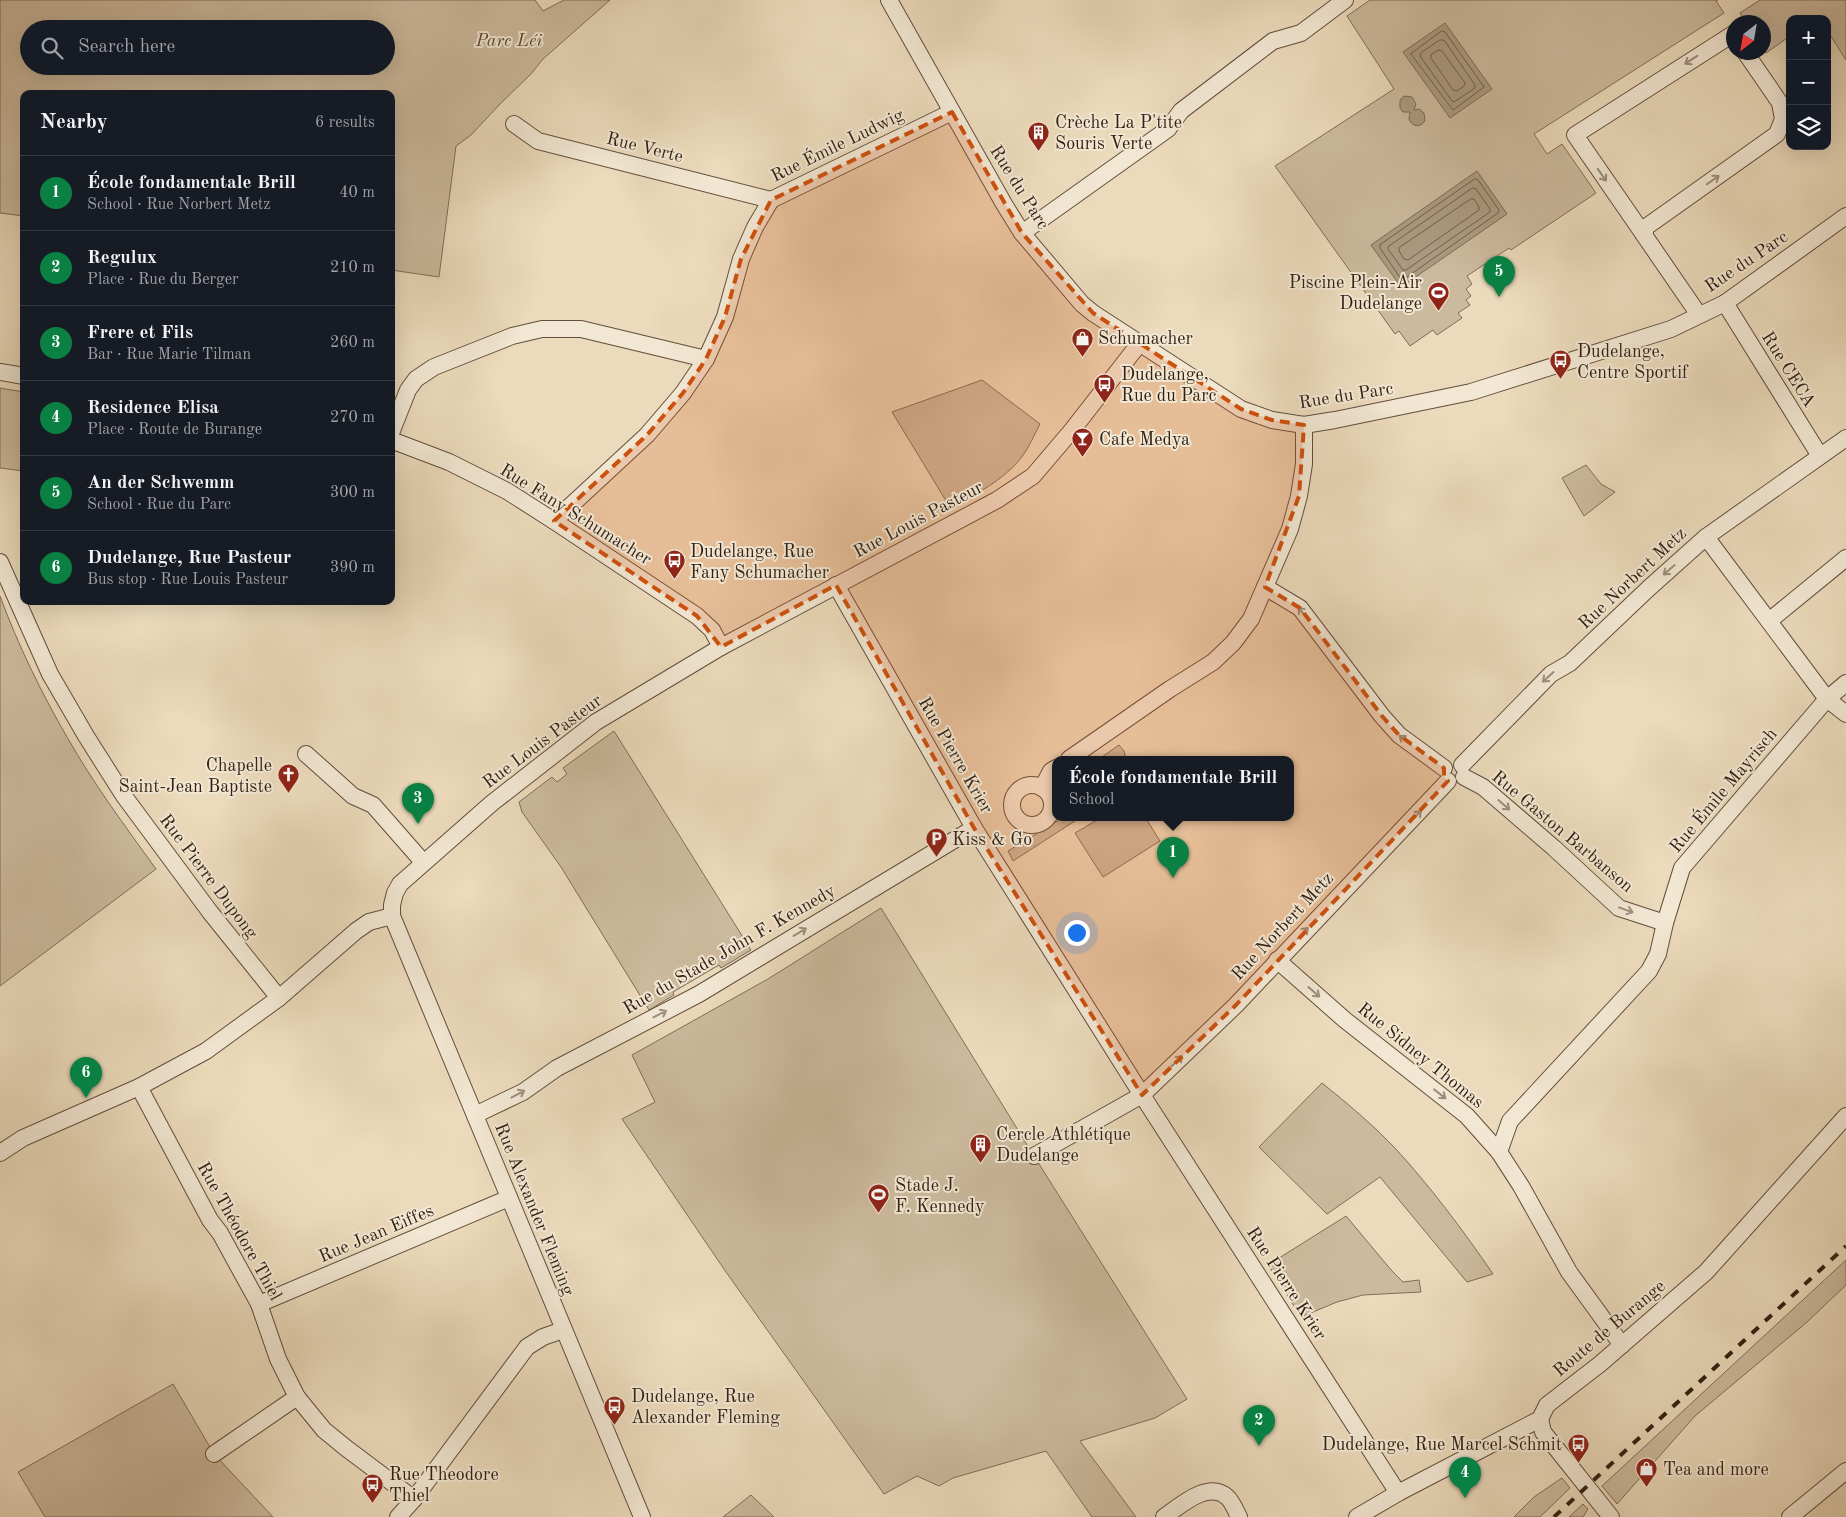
<!DOCTYPE html>
<html lang="en">
<head>
<meta charset="utf-8">
<style>
	body { margin:0; font-family:"Old Standard TT",serif; background:#20242c; color:#f1f3f6 }
	.controls { position:absolute; right:15px; top:15px; display:grid; overflow:hidden; border-radius:10px; box-shadow:0 5px 20px #0002 }
	.controls button { width:45px; height:45px; display:grid; place-items:center; padding:0; border:0; border-bottom:1px solid #363941; background:#171b24; color:#f1f3f6; font:25px sans-serif }
	.compass { position:absolute; left:1726px; top:15px; width:45px; height:45px; border-radius:50%; background:#171b24; box-shadow:0 5px 20px #0002; rotate:211deg }
	.you { position:absolute; left:1076px; top:932px; width:18px; height:18px; margin:-12px; border:4px solid #fff; border-radius:50%; background:#1a73e8; box-shadow:0 0 0 8px #1a73e833 }
	.badge { display:grid; place-items:center; width:32px; height:32px; border-radius:50%; background:#0b8043; color:#fff; font-size:16px; font-weight:700 }
	.pin { position:absolute; translate:-50% -41px; filter:drop-shadow(0 1px 2px #0008) }
	.pin::after { content:''; position:absolute; top:26px; width:18px; height:15px; background:inherit; clip-path:polygon(0 0,100% 0,50% 100%) }
	.popup { position:absolute; left:1052px; top:756px; width:242px; height:65px; box-sizing:border-box; display:grid; place-content:center; border-radius:10px; background:#171b24; filter:drop-shadow(0 1px 4px #0005); font-size:16px; white-space:nowrap; color:#9ea1a6 }
	.popup b { font-size:19px; color:#f1f3f6 }
	.popup::after { content:''; position:absolute; left:50%; top:100%; margin-left:-10px; border:10px solid transparent; border-top-color:#171b24 }
	.list { margin:0; padding:0; list-style:none }
	h2 { display:flex; justify-content:space-between; align-items:center; height:65px; margin:0; padding:0 20px; font-size:21px }
	h2 small { font-size:16px; font-weight:400; color:#9ea1a6 }
	.list li { display:grid; grid-template-columns:32px 1fr auto; gap:15px; align-items:center; box-sizing:border-box; height:75px; padding:0 20px; border-top:1px solid #363941 }
	.list b { display:block; font-size:19px; white-space:nowrap }
	.list p { margin:0; font-size:16px; white-space:nowrap; color:#9ea1a6 }
	.list em { font-size:16px; font-style:normal; color:#9ea1a6 }
	.icon { flex:none; width:28px; height:28px; fill:none; stroke:currentColor; stroke-width:2; stroke-linecap:round; stroke-linejoin:round }
	.map { position:relative; flex:none; width:1846px; height:1517px; overflow:hidden }
	.search { position:absolute; background:#171b24; box-shadow:0 5px 20px #0002; left:20px; top:20px; width:375px; height:55px; display:flex; align-items:center; gap:12px; box-sizing:border-box; padding:0 18px; border-radius:28px; color:#9ea1a6; font-size:19px }
	.panel { position:absolute; background:#171b24; box-shadow:0 5px 20px #0002; left:20px; top:90px; width:375px; height:515px; border-radius:10px }
	.map>svg:first-child { display:block }
</style>
</head>
<body>
<div class="map">
<svg width="1846" height="1517" viewBox="0 0 1846 1517">
	<rect width="100%" height="100%" fill="#ebdabb"/>
	<filter id="stains"><feTurbulence type="fractalNoise" baseFrequency=".004" numOctaves="4"/><feColorMatrix values="0 0 0 0 .2 0 0 0 0 .09 0 0 0 0 .02 0 0 0 .5 -.17"/></filter>
	<radialGradient id="worn" r=".72"><stop offset=".6" stop-color="#630" stop-opacity="0"/><stop offset="1" stop-color="#630" stop-opacity=".3"/></radialGradient>
	<g fill="#ccba9e" stroke="#806d58" fill-rule="evenodd">
		<path d="M0 0H535L543 11 564 0H610L543 59 531 74 501 103 471 135 456 146 439 277 391 270V94H24V216L0 213ZM29 29H386V66H29Z"/>
		<polygon points="1370,0 1718,0 1716,1 1724,13 1534,134 1547,154 1562,144 1596,193 1511,250 1509,248 1467,276 1472,284 1466,289 1471,296 1466,300 1470,305 1458,313 1462,318 1437,335 1433,330 1410,346 1399,331 1395,334 1275,166 1394,89 1347,16"/>
		<polygon points="1760,0 1846,0 1846,60 1827,30 1827,19 1820,19 1819,17 1816,19 1790,19 1790,36 1766,53 1764,50 1764,22 1746,22 1740,13"/>
		<path d="M982 380 1040 424C1034 435 1029 448 1021 458 1005 479 973 496 951 509L892 412Z"/>
		<polygon points="0,388 24,392 24,471 0,468"/>
		<polygon points="1586,465 1601,484 1615,492 1584,516 1562,478"/>
		<path d="M0 596C18 645 41 692 67 737 93 783 125 826 156 869L0 986Z"/>
		<polygon points="614,731 751,950 721,968 719,965 673,992 674,995 649,1010 561,867 522,812 519,802 552,777 557,782 567,774 563,768"/>
		<polygon points="1119,745 1124,751 1126,759 1099,759"/>
		<polygon points="1064,817 1081,817 1013,861 1008,851"/>
		<polygon points="1102,817 1145,817 1160,841 1103,877 1075,833"/>
		<polygon points="881,908 1034,1156 1187,1399 1155,1418 1080,1441 1136,1517 1092,1517 1046,1451 953,1478 939,1486 917,1476 884,1494 726,1272 622,1119 655,1102 632,1055 768,979"/>
		<path d="M1322 1083C1347 1103 1372 1124 1394 1147 1430 1186 1463 1230 1493 1274L1467 1282 1380 1177 1327 1214 1259 1147Z"/>
		<polygon points="1346,1216 1392,1271 1403,1282 1419,1280 1421,1292 1363,1295 1337,1302 1301,1317 1268,1265"/>
		<polygon points="1846,1260 1846,1285 1806,1323 1695,1416 1617,1504 1602,1486"/>
		<polygon points="173,1384 214,1454 273,1517 45,1517 18,1472"/>
		<polygon points="1562,1478 1570,1488 1540,1517 1514,1517 1534,1497"/>
		<polygon points="751,1495 774,1517 723,1517"/>
		<polygon points="1583,1504 1588,1509 1583,1517 1569,1517"/>
	</g>
	<g fill="#ac9b82" stroke="#7c6a56">
		<polygon points="1445,23 1492,89 1450,118 1403,52"/>
		<path d="M1404 96 1412 97 1416 104 1414 110 1419 109 1424 113 1425 121C1420 128 1412 127 1409 119L1410 112H1403L1400 108V100Z"/>
		<polygon points="1477,171 1507,214 1401,287 1371,245"/>
	</g>
	<g fill="none" stroke-linecap="round" stroke-linejoin="round">
		<g stroke="#705e4a" stroke-width="1">
			<polygon points="1442,31 1445,32 1484,87 1453,110 1411,54"/>
			<polygon points="1440,40 1444,40 1475,85 1475,88 1454,102 1452,101 1420,56 1421,53"/>
			<polygon points="1439,50 1442,51 1465,83 1464,86 1457,91 1453,90 1431,58 1431,55"/>
			<polygon points="1475,179 1478,180 1499,210 1498,213 1404,279 1401,279 1380,248 1380,245"/>
			<polygon points="1473,188 1476,189 1490,209 1490,212 1406,270 1403,270 1388,249 1388,247"/>
			<polygon points="1471,199 1474,199 1479,207 1479,210 1408,260 1404,259 1399,251 1399,248"/>
		</g>
		<defs>
			<g id="street">
				<polyline points="889,0 1004,204 1022,233 1082,304 1093,313 1241,409 1272,420 1304,425 1335,420 1471,392 1671,329 1725,303 1846,216"/>
				<polyline points="1734,35 1733,34 1575,135 1644,235 1646,227 1777,134 1783,119 1780,103 1745,52"/>
				<polyline points="514,124 538,141 771,200"/>
				<polyline points="1022,233 1168,129 1181,111 1273,41 1301,33 1345,0"/>
				<polyline points="1644,235 1699,315"/>
				<polyline points="1725,303 1820,456"/>
				<polyline points="0,372 24,376"/>
				<polyline points="391,433 408,390 416,379 434,367 512,336 542,329 581,329 706,359"/>
				<polyline points="391,440 449,462 507,491 554,521 697,616 712,630 721,647"/>
				<polyline points="554,521 647,435 683,393 706,359 725,317 741,259 755,227 771,200 952,112"/>
				<polyline points="1706,537 1827,699 1846,714"/>
				<polyline points="0,562 50,674 86,736 124,796 210,912 279,998"/>
				<polyline points="836,585 974,828 1142,1095 1398,1493"/>
				<polyline points="1265,587 1300,608 1382,716 1399,735 1444,768"/>
				<polyline points="1769,621 1846,558"/>
				<polyline points="306,754 353,796 373,805 423,862"/>
				<polyline points="1069,759 1170,689 1213,662 1233,643 1251,619 1290,529 1299,496 1304,464 1304,425"/>
				<polyline points="1462,765 1551,674 1570,663 1649,588 1706,537 1846,438"/>
				<polyline points="1464,777 1483,787 1554,848 1619,908 1665,923"/>
				<circle cx="1032" cy="805" r="20"/>
				<polyline points="1042,788 1051,771 1056,768"/>
				<polyline points="1277,960 1345,1020 1467,1116 1499,1152 1521,1186 1569,1272 1622,1345"/>
				<polyline points="139,1087 210,1220 220,1233 259,1304 278,1359 297,1397 324,1430 346,1448 414,1499"/>
				<polyline points="475,1115 523,1092 557,1068 699,994 974,828"/>
				<polyline points="1499,1152 1510,1121 1649,971 1658,954 1665,923 1682,868 1827,699 1846,683"/>
				<polyline points="0,1153 23,1138 139,1087 206,1051 279,998 356,931 369,922 392,916"/>
				<polyline points="1034,1156 1142,1095 1236,1005 1448,781"/>
				<polyline points="259,1304 509,1198"/>
				<polyline points="1540,1419 1543,1432 1552,1443 1611,1517"/>
				<polyline points="214,1454 297,1397"/>
				<polyline points="398,1517 414,1499 527,1347 543,1337 563,1330"/>
				<polyline points="642,1517 392,916 392,905 395,893 400,884 492,803 596,722 721,647 997,500 1033,476 1073,429 1139,344"/>
				<path d="M1164 1517C1180 1506 1208 1480 1227 1497 1232 1501 1236 1511 1239 1517"/>
				<polyline points="1357,1517 1398,1493 1540,1419 1547,1405 1600,1364 1706,1272 1846,1116"/>
				<polyline points="1790,1517 1846,1471"/>
			</g>
		</defs>
		<use href="#street" stroke="#614e3d" stroke-width="18"/>
		<use href="#street" stroke="#f2e7d3" stroke-width="16"/>
		<polyline stroke="#332013" stroke-width="4" stroke-dasharray="9 9" stroke-linecap="butt" points="1554,1517 1846,1246"/>
	</g>
	<defs><path id="oneway-shaft" d="M-6 0H5M1.5-3L5.5 0L1.5 3" fill="none" stroke-width="1.6" stroke-linecap="round" stroke-linejoin="round" transform="scale(1.25)"/></defs>
	<g stroke="#9c8d7d">
		<use href="#oneway-shaft" transform="translate(1691 60) rotate(147)"/>
		<use href="#oneway-shaft" transform="translate(1602 175) rotate(55)"/>
		<use href="#oneway-shaft" transform="translate(1713 180) rotate(-35)"/>
		<use href="#oneway-shaft" transform="translate(1669 570) rotate(139)"/>
		<use href="#oneway-shaft" transform="translate(1303 613) rotate(-131)"/>
		<use href="#oneway-shaft" transform="translate(1548 677) rotate(138)"/>
		<use href="#oneway-shaft" transform="translate(1405 740) rotate(-141)"/>
		<use href="#oneway-shaft" transform="translate(1504 805) rotate(41)"/>
		<use href="#oneway-shaft" transform="translate(1416 816) rotate(-46)"/>
		<use href="#oneway-shaft" transform="translate(1626 910) rotate(20)"/>
		<use href="#oneway-shaft" transform="translate(800 932) rotate(-31)"/>
		<use href="#oneway-shaft" transform="translate(1303 933) rotate(-46)"/>
		<use href="#oneway-shaft" transform="translate(1314 992) rotate(41)"/>
		<use href="#oneway-shaft" transform="translate(660 1014) rotate(-27)"/>
		<use href="#oneway-shaft" transform="translate(1177 1061) rotate(-44)"/>
		<use href="#oneway-shaft" transform="translate(518 1094) rotate(-28)"/>
		<use href="#oneway-shaft" transform="translate(1440 1094) rotate(38)"/>
	</g>
	<path fill="#cd500d" fill-opacity="0.2" stroke="#cd500d" stroke-width="4" stroke-dasharray="10 6" stroke-linejoin="round" d="M952 112 1022 233 1093 313 1241 409 1272 420 1304 425 1299 496 1265 587 1300 608 1382 716 1399 735 1444 768V777L1448 781 1236 1005 1142 1095 974 828 836 585 721 647 697 616 554 521 647 435 683 393 706 359 725 317 741 259 771 200Z"/>
	<defs>
		<symbol id="building-pin" viewBox="-11 -11 22 30"><path d="M0 17L-7.5 6A9.5 9.5 0 1 1 7.5 6Z" fill="#8f2418" stroke="#f2e7d3"/><path d="M-4-6H4V6H1V3H-1V6H-4ZM-2.5-4.3h1.7v1.8h-1.7ZM.8-4.3h1.7v1.8H.8ZM-2.5-1h1.7V.8h-1.7ZM.8-1h1.7V.8H.8Z" fill="#fff"/></symbol>
		<symbol id="stadium-pin" viewBox="-11 -11 22 30"><path d="M0 17L-7.5 6A9.5 9.5 0 1 1 7.5 6Z" fill="#8f2418" stroke="#f2e7d3"/><path d="M0-5a6.5 5 0 1 0 0 10a6.5 5 0 1 0 0-10ZM-3.5-1.8h7v3.6h-7Z" fill="#fff"/></symbol>
		<symbol id="shop-pin" viewBox="-11 -11 22 30"><path d="M0 17L-7.5 6A9.5 9.5 0 1 1 7.5 6Z" fill="#8f2418" stroke="#f2e7d3"/><path d="M-5-2.5h2.3a2.7 3.5 0 0 1 5.4 0H5L5.5 6h-11ZM-1.5-2.5h3a1.5 2.3 0 0 0-3 0Z" fill="#fff"/></symbol>
		<symbol id="bus-pin" viewBox="-11 -11 22 30"><path d="M0 17L-7.5 6A9.5 9.5 0 1 1 7.5 6Z" fill="#8f2418" stroke="#f2e7d3"/><path d="M-5-6H5V4H4V6H2V4H-2V6H-4V4H-5ZM-3.5-4V0h7V-4ZM-3.5 1.2v1.5H-2V1.2ZM2 1.2v1.5H3.5V1.2Z" fill="#fff"/></symbol>
		<symbol id="bar-pin" viewBox="-11 -11 22 30"><path d="M0 17L-7.5 6A9.5 9.5 0 1 1 7.5 6Z" fill="#8f2418" stroke="#f2e7d3"/><path d="M-6-5H6L.8 .8V4.5H3.5V6h-7V4.5H-.8V.8Z" fill="#fff"/></symbol>
		<symbol id="church-pin" viewBox="-11 -11 22 30"><path d="M0 17L-7.5 6A9.5 9.5 0 1 1 7.5 6Z" fill="#8f2418" stroke="#f2e7d3"/><path d="M-1.2-6h2.4v3.5h3.3v2.4h-3.3V6h-2.4V-.1h-3.3v-2.4h3.3Z" fill="#fff"/></symbol>
		<symbol id="parking-pin" viewBox="-11 -11 22 30"><path d="M0 17L-7.5 6A9.5 9.5 0 1 1 7.5 6Z" fill="#8f2418" stroke="#f2e7d3"/><path d="M-3.5-5.5H1a3.5 3.5 0 0 1 0 7H-1V5.5H-3.5ZM-1-3.4V-.6H.8a1.4 1.4 0 0 0 0-2.8Z" fill="#fff"/></symbol>
	</defs>
	<g fill-rule="evenodd">
		<use href="#building-pin" x="1026" y="120" width="25" height="34"/>
		<use href="#stadium-pin" x="1426" y="280" width="25" height="34"/>
		<use href="#shop-pin" x="1070" y="326" width="25" height="34"/>
		<use href="#bus-pin" x="1548" y="348" width="25" height="34"/>
		<use href="#bus-pin" x="1092" y="372" width="25" height="34"/>
		<use href="#bar-pin" x="1070" y="426" width="25" height="34"/>
		<use href="#bus-pin" x="662" y="548" width="25" height="34"/>
		<use href="#church-pin" x="276" y="762" width="25" height="34"/>
		<use href="#parking-pin" x="924" y="826" width="25" height="34"/>
		<use href="#building-pin" x="968" y="1132" width="25" height="34"/>
		<use href="#stadium-pin" x="866" y="1182" width="25" height="34"/>
		<use href="#bus-pin" x="602" y="1394" width="25" height="34"/>
		<use href="#bus-pin" x="1566" y="1432" width="25" height="34"/>
		<use href="#shop-pin" x="1634" y="1456" width="25" height="34"/>
		<use href="#bus-pin" x="360" y="1472" width="25" height="34"/>
	</g>
	<g text-anchor="middle" stroke-width="4" stroke-linejoin="round" paint-order="stroke">
		<g font-size="18" font-style="italic" fill="#594636" stroke="#f2e7d3">
			<text x="509" y="46">Parc Léi</text>
		</g>
		<g font-size="18" fill="#332013" stroke="#f2e7d3" text-anchor="start">
			<text x="1055" y="128">Crèche La P'tite<tspan x="1055" dy="21">Souris Verte</tspan></text>
			<text x="1422" y="288" text-anchor="end">Piscine Plein-Air<tspan x="1422" dy="21">Dudelange</tspan></text>
			<text x="1098" y="344">Schumacher</text>
			<text x="1577" y="357">Dudelange,<tspan x="1577" dy="21">Centre Sportif</tspan></text>
			<text x="1121" y="380">Dudelange,<tspan x="1121" dy="21">Rue du Parc</tspan></text>
			<text x="1099" y="445">Cafe Medya</text>
			<text x="690" y="557">Dudelange, Rue<tspan x="690" dy="21">Fany Schumacher</tspan></text>
			<text x="272" y="771" text-anchor="end">Chapelle<tspan x="272" dy="21">Saint-Jean Baptiste</tspan></text>
			<text x="952" y="845">Kiss &amp; Go</text>
			<text x="996" y="1140">Cercle Athlétique<tspan x="996" dy="21">Dudelange</tspan></text>
			<text x="895" y="1191">Stade J.<tspan x="895" dy="21">F. Kennedy</tspan></text>
			<text x="631" y="1402">Dudelange, Rue<tspan x="631" dy="21">Alexander Fleming</tspan></text>
			<text x="1562" y="1450" text-anchor="end">Dudelange, Rue Marcel Schmit</text>
			<text x="1663" y="1475">Tea and more</text>
			<text x="389" y="1480">Rue Theodore<tspan x="389" dy="21">Thiel</tspan></text>
		</g>
		<g font-size="18" fill="#332013" stroke="#f2e7d3">
			<text transform="translate(837 145) rotate(-26)" y="6">Rue Émile Ludwig</text>
			<text transform="translate(645 147) rotate(14)" y="6">Rue Verte</text>
			<text transform="translate(1020 187) rotate(58)" y="6">Rue du Parc</text>
			<text transform="translate(1746 261) rotate(-34)" y="6">Rue du Parc</text>
			<text transform="translate(1789 369) rotate(58)" y="6">Rue CECA</text>
			<text transform="translate(1346 395) rotate(-9)" y="6">Rue du Parc</text>
			<text transform="translate(576 514) rotate(32)" y="6">Rue Fany Schumacher</text>
			<text transform="translate(918 519) rotate(-28)" y="6">Rue Louis Pasteur</text>
			<text transform="translate(1632 578) rotate(-43)" y="6">Rue Norbert Metz</text>
			<text transform="translate(542 741) rotate(-37)" y="6">Rue Louis Pasteur</text>
			<text transform="translate(956 755) rotate(60)" y="6">Rue Pierre Krier</text>
			<text transform="translate(1723 790) rotate(-50)" y="6">Rue Émile Mayrisch</text>
			<text transform="translate(1563 831) rotate(40)" y="6">Rue Gaston Barbanson</text>
			<text transform="translate(209 876) rotate(53)" y="6">Rue Pierre Dupong</text>
			<text transform="translate(1282 926) rotate(-47)" y="6">Rue Norbert Metz</text>
			<text transform="translate(729 949) rotate(-30)" y="6">Rue du Stade John F. Kennedy</text>
			<text transform="translate(1421 1055) rotate(39)" y="6">Rue Sidney Thomas</text>
			<text transform="translate(535 1209) rotate(68)" y="6">Rue Alexander Fleming</text>
			<text transform="translate(240 1231) rotate(61)" y="6">Rue Théodore Thiel</text>
			<text transform="translate(376 1233) rotate(-23)" y="6">Rue Jean Eiffes</text>
			<text transform="translate(1287 1283) rotate(57)" y="6">Rue Pierre Krier</text>
			<text transform="translate(1609 1328) rotate(-40)" y="6">Route de Burange</text>
		</g>
	</g>
	<rect width="100%" height="100%" filter="url(#stains)"/>
	<rect width="100%" height="100%" fill="url(#worn)"/>
</svg>
<div class="controls">
<button>+</button>
<button>−</button>
<button><svg class="icon" aria-label="layers" viewBox="0 0 24 24"><path d="M12 4l9 5-9 5-9-5zM3 14l9 5 9-5"/></svg></button>
</div>
<svg class="compass" viewBox="-18 -18 36 36"><path d="M0-13l5 13h-10z" fill="#e53935"/><path d="M0 13l5-13h-10z" fill="#9ea1a6"/></svg>
<div class="you"></div>
<div class="pin badge" style="left:1173px;top:878px">1</div>
<div class="popup"><b>École fondamentale Brill</b>School</div>
<div class="pin badge" style="left:1259px;top:1446px">2</div>
<div class="pin badge" style="left:418px;top:824px">3</div>
<div class="pin badge" style="left:1465px;top:1498px">4</div>
<div class="pin badge" style="left:1499px;top:297px">5</div>
<div class="pin badge" style="left:86px;top:1098px">6</div>
<div class="search"><svg class="icon" aria-label="search" viewBox="0 0 24 24"><circle cx="10" cy="10" r="6"/><path d="M15 15l6 6"/></svg>Search here</div>
<section class="panel">
<h2>Nearby<small>6 results</small></h2>
<ul class="list">
<li><span class="badge">1</span><div><b>École fondamentale Brill</b><p>School · Rue Norbert Metz</p></div><em>40 m</em></li>
<li><span class="badge">2</span><div><b>Regulux</b><p>Place · Rue du Berger</p></div><em>210 m</em></li>
<li><span class="badge">3</span><div><b>Frere et Fils</b><p>Bar · Rue Marie Tilman</p></div><em>260 m</em></li>
<li><span class="badge">4</span><div><b>Residence Elisa</b><p>Place · Route de Burange</p></div><em>270 m</em></li>
<li><span class="badge">5</span><div><b>An der Schwemm</b><p>School · Rue du Parc</p></div><em>300 m</em></li>
<li><span class="badge">6</span><div><b>Dudelange, Rue Pasteur</b><p>Bus stop · Rue Louis Pasteur</p></div><em>390 m</em></li>
</ul>
</section>
</div>
</body>
</html>
